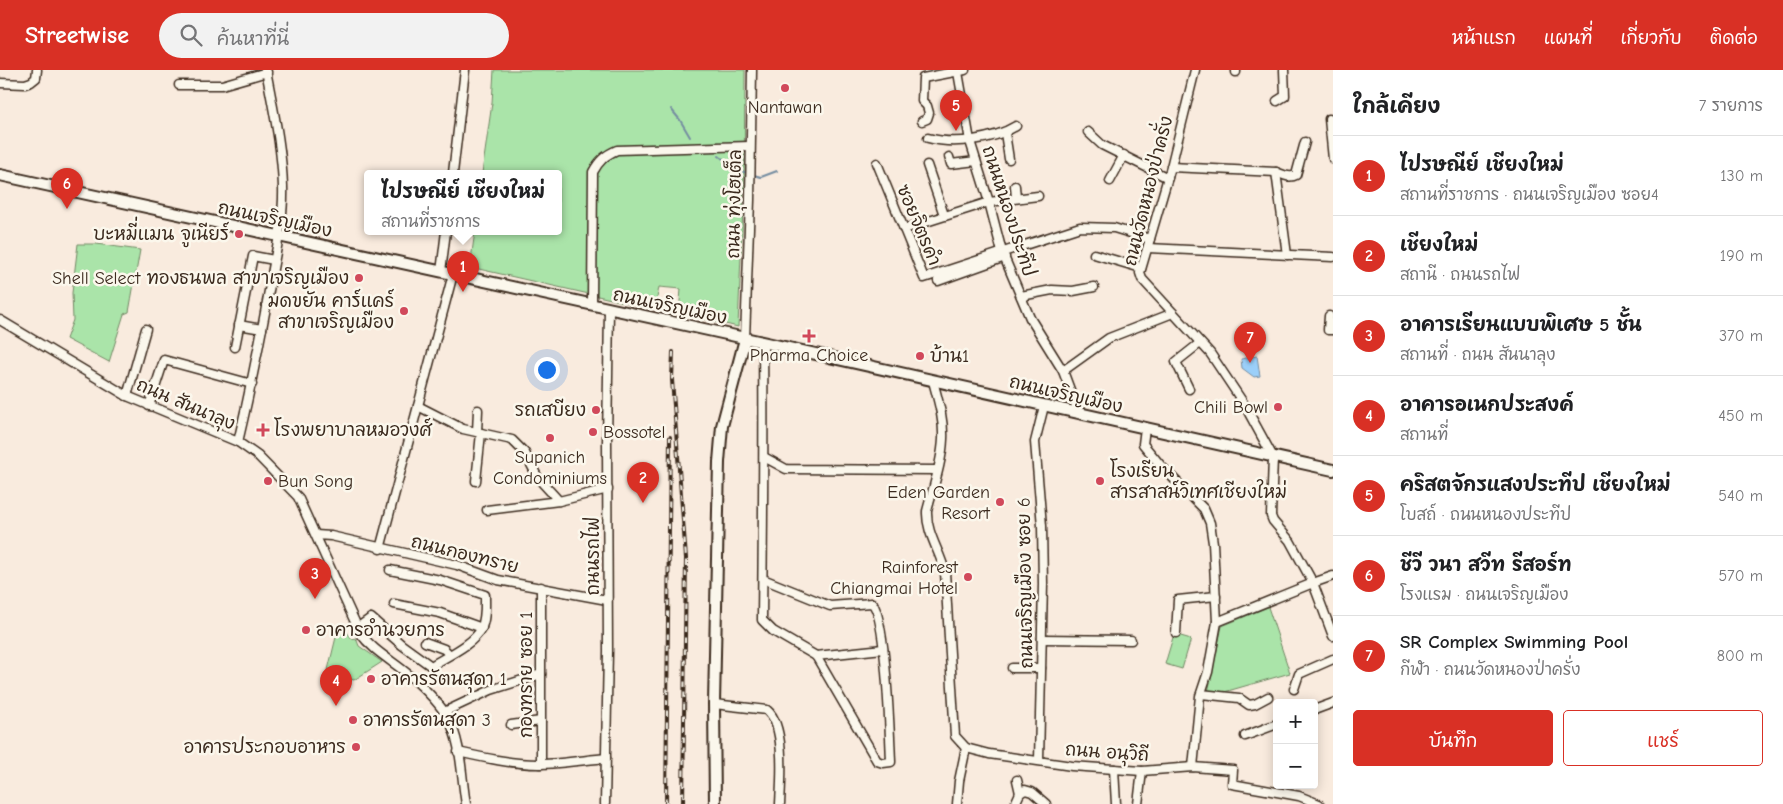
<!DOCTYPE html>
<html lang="th">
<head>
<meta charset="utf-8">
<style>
	body { margin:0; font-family:"Comic Neue","Playpen Sans Thai",sans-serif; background:#f2f2f2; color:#202124 }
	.controls { position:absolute; right:15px; bottom:15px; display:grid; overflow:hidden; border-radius:5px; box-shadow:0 2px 12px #0003 }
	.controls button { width:45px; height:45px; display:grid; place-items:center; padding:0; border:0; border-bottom:1px solid #e0e0e0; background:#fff; color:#202124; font:25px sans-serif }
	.you { position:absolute; left:546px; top:299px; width:18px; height:18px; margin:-12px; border:4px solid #fff; border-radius:50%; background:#1a73e8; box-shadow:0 0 0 8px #1a73e833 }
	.badge { display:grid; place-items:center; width:32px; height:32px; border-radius:50%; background:#d93025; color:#fff; font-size:16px; font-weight:700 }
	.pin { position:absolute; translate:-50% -41px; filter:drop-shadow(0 1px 2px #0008) }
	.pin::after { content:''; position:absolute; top:26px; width:18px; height:15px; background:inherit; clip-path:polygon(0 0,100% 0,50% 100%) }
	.popup { position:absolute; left:364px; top:100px; width:198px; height:65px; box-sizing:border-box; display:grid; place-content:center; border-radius:5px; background:#fff; filter:drop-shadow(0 1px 4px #0005); font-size:16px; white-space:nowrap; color:#757577 }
	.popup b { font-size:19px; color:#202124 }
	.popup::after { content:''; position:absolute; left:50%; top:100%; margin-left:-10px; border:10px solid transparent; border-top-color:#fff }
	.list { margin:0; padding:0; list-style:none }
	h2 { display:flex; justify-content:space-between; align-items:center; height:65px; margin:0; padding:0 20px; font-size:21px }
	h2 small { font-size:16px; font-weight:400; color:#757577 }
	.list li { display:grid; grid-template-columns:32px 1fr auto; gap:15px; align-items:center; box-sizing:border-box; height:80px; padding:0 20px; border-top:1px solid #e0e0e0 }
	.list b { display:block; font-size:19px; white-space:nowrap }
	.list p { margin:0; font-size:16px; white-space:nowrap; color:#757577 }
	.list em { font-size:16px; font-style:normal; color:#757577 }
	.actions { display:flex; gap:10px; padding:15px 20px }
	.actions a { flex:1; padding:11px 0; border:1px solid #d93025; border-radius:5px; text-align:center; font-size:18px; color:#d93025 }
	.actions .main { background:#d93025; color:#fff }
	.icon { flex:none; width:28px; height:28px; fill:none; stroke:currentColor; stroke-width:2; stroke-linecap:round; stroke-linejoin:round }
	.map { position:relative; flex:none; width:1333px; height:734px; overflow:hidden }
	header { display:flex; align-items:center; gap:30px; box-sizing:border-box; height:70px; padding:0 25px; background:#d93025; color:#fff }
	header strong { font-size:24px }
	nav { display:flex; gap:28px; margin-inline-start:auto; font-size:18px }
	.search { width:350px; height:45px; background:#f2f2f2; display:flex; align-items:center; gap:12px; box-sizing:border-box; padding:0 18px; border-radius:28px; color:#757577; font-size:19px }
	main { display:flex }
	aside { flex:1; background:#fff }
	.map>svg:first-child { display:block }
</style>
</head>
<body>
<header>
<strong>Streetwise</strong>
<div class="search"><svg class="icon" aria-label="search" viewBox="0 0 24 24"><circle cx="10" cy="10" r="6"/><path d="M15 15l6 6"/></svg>ค้นหาที่นี่</div>
<nav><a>หน้าแรก</a><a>แผนที่</a><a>เกี่ยวกับ</a><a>ติดต่อ</a></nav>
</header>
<main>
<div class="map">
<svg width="1333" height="734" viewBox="0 0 1333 734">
	<rect width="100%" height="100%" fill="#f9ebde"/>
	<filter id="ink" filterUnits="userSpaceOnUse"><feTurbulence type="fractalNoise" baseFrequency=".02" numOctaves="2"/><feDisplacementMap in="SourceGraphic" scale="10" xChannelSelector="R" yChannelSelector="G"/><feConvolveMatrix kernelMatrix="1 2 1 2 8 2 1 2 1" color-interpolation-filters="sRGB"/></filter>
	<g filter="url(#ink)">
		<g fill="#aae4a9" stroke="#728764">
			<polygon points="494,0 745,0 744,114 738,257 679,243 681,219 659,217 655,239 470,197 475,161 558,161 558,103 482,103 492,33"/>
			<polygon points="78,174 96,174 140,180 129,242 124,244 109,292 66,269 73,250 72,223"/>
			<polygon points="1268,537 1290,603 1207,627 1222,556"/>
			<polygon points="338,559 347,562 352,569 356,568 359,576 382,592 354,610 327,604"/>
			<polygon points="1174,564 1191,569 1182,599 1165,594"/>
		</g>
		<polygon fill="#9bcff9" stroke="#758da1" points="1257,286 1260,306 1254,307 1242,298 1241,289"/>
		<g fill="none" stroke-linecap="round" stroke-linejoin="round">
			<g stroke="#758da1" stroke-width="2">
				<polyline points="671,39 680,50 690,67"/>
				<polyline points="719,86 738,100 747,103"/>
				<polyline points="754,105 761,107 777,101"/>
			</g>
			<defs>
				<g id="minor">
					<polyline points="1195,0 1171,97 1140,203 1142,209 1210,283 1244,334 1273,387 1271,446 1273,451 1290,471 1313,513 1333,566"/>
					<polyline points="1236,0 1236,2"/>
					<polyline points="958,2 970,71 989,132 1002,182 1030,248 1063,301 1079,344"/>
					<polyline points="0,13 25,14 31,12 36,8 37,0"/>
					<polyline points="179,15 222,15 267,2"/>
					<polyline points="1277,31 1285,26 1284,0"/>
					<polyline points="1329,49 1333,89"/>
					<polyline points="922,51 927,49 929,43 927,36 922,31 923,8 965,0"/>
					<polyline points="1088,62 1102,75 1168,108"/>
					<polyline points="1005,63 1009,89"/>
					<path d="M928 68C954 75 993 70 1016 56"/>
					<polyline points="949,87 951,94 976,91"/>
					<polyline points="877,93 924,208 1080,157 1114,158 1150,169"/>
					<polyline points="927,95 944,145"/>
					<path d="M1171 97 1276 102C1282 104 1289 109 1296 105L1305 72"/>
					<polyline points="1276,102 1287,185"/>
					<polyline points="453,103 465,0"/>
					<polyline points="1110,111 1124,85"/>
					<polyline points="1015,116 1016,128"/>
					<polyline points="904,159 989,132 1038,126"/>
					<polyline points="1148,178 1333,187"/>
					<polyline points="1094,184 1141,198"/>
					<polyline points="441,202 446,161"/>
					<polyline points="938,211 1005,187"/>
					<polyline points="1021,226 1052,220 1073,221 1094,217"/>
					<path d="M592 235 593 102C599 91 605 85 617 80L750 76"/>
					<polyline points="1329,246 1328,260 1333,260"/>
					<path d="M0 250 127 326 238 372 258 386 298 427 360 563C373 581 393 591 409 605 423 617 439 632 448 648 462 673 461 706 466 734"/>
					<polyline points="239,255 262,259"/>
					<polyline points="745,269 750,130 752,0"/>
					<polyline points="235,277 253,186 274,190"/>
					<polyline points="1063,301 1109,268 1173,243"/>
					<path d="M933 311C938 330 944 349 943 369 942 393 933 418 927 441 926 463 940 481 945 502L955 666 966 678"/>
					<polyline points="1189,319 1176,292 1200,273"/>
					<polyline points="127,326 146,259"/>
					<polyline points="149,336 164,290 252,314"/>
					<polyline points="418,336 463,359 512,370 525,383 538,408 559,431"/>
					<polyline points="1145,358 1143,374 1162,397 1204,439 1210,453 1213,473 1217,552 1208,602 1200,626 1193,697"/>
					<polyline points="477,362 478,340"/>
					<path d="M238 372C251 317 262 261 272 204 277 176 284 146 283 117 282 78 273 38 266 0"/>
					<polyline points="764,387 786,399 937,400"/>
					<polyline points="476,411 481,363"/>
					<polyline points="487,440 559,431 608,419"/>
					<polyline points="316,465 331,466 457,495 498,510 607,530"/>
					<polyline points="380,479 453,204"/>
					<path d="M763 509 830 536 872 533C886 546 890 666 891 692L883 693 877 691 816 586 773 561 762 550C763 457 764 365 763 273"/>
					<polyline points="394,534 440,543 482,558"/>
					<polyline points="1217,552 1313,513 1333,506"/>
					<path d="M357 558 371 548 402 575 431 596C445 587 474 574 481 559 486 549 485 536 485 525L440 510 390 500"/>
					<polyline points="1176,563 1178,530 1216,526"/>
					<polyline points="1042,569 1131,570"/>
					<polyline points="425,572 444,579 449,584"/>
					<polyline points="816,586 883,579"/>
					<polyline points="1012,598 1041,598"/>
					<polyline points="1294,619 1299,604 1333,589"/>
					<polyline points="1201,624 1239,628 1249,635 1255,634 1268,627"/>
					<path d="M714 634 767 640C786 656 781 711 780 734"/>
					<polyline points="1314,640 1333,633"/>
					<polyline points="444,642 491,620 541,604"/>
					<polyline points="511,655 541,651"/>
					<polyline points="1245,666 1277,654"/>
					<polyline points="966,678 989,684 1072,696 1142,701 1193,697 1233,700 1232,714 1299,726 1319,734"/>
					<path d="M458 682C485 688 512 694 539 694 561 694 584 690 606 688"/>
					<polyline points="1039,690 1043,514 1042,456 1035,372 1044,336"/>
					<polyline points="541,694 541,517"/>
					<polyline points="1114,699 1116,734"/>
					<polyline points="1017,710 1020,723"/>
					<polyline points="605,734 608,581 607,373 609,239"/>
					<polyline points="957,734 959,711 966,678"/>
					<polyline points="1015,734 1020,723 1025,720 1032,722 1046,734"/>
					<polyline points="1138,734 1142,701"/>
				</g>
				<g id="major">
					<polyline points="0,105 731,265 1333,400"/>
					<polyline points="715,734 714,634 719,392 722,356 745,269"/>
				</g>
			</defs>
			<use href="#minor" stroke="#3b2a1e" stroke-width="11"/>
			<use href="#major" stroke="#3b2a1e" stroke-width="14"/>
			<use href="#minor" stroke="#fbf7ec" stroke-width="8"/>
			<use href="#major" stroke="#fbf7ec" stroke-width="10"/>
			<defs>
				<g id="rail">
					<polyline points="673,282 672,310 686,488 683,734"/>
					<polyline points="666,734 670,367"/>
				</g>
			</defs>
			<use href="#rail" stroke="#3b2a1e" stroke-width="4"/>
			<use href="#rail" stroke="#fbf7ec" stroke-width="2" stroke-dasharray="5.5" stroke-linecap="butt"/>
		</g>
	</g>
	<g fill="#d1495b" stroke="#fbf7ec" stroke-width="2">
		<circle cx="785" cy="18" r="5"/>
		<circle cx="239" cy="164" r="5"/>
		<circle cx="359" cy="208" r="5"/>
		<circle cx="404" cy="241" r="5"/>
		<path d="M806.5 258.5h5v5h5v5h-5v5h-5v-5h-5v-5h5z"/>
		<circle cx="920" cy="286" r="5"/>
		<circle cx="1278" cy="337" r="5"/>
		<circle cx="596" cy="340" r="5"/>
		<path d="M260.5 352.5h5v5h5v5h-5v5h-5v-5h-5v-5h5z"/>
		<circle cx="593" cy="362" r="5"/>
		<circle cx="550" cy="368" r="5"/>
		<circle cx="268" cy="411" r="5"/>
		<circle cx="1100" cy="411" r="5"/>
		<circle cx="1000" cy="432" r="5"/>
		<circle cx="968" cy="507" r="5"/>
		<circle cx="306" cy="560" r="5"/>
		<circle cx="371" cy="609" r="5"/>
		<circle cx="353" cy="650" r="5"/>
		<circle cx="356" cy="677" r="5"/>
	</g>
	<g text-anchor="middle" stroke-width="5" stroke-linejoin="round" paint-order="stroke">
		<g font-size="18" fill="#3b2a1e" stroke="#fbf7ec" text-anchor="end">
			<text x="785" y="43" text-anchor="middle">Nantawan</text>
			<text x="229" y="170">บะหมี่แมน จูเนียร์</text>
			<text x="349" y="214">Shell Select ทองธนพล สาขาเจริญเมือง</text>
			<text x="394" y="237">มดขยัน คาร์แคร์<tspan x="394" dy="21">สาขาเจริญเมือง</tspan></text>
			<text x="809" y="291" text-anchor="middle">Pharma Choice</text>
			<text x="930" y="292" text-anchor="start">บ้าน1</text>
			<text x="1268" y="343">Chili Bowl</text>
			<text x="586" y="346">รถเสบียง</text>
			<text x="274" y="366" text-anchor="start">โรงพยาบาลหมอวงศ์</text>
			<text x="603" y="368" text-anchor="start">Bossotel</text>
			<text x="550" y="393" text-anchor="middle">Supanich<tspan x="550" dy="21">Condominiums</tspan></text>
			<text x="1110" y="407" text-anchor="start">โรงเรียน<tspan x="1110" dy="21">สารสาสน์วิเทศเชียงใหม่</tspan></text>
			<text x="278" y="417" text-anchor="start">Bun Song</text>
			<text x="990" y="428">Eden Garden<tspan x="990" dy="21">Resort</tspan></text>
			<text x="958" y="503">Rainforest<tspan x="958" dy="21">Chiangmai Hotel</tspan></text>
			<text x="316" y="566" text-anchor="start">อาคารอำนวยการ</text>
			<text x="381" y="615" text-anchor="start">อาคารรัตนสุดา 1</text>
			<text x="363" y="656" text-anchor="start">อาคารรัตนสุดา 3</text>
			<text x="346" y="683">อาคารประกอบอาหาร</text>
		</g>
		<g font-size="18" fill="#3b2a1e" stroke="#fbf7ec">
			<text transform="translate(1148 121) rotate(-76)" y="6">ถนนวัดหนองป่าครั่ง</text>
			<text transform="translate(734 134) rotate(-89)" y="6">ถนน ทุ่งโฮเต็ล</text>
			<text transform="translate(1009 141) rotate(72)" y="6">ถนนหนองประทีป</text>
			<text transform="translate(275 149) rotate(12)" y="6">ถนนเจริญเมือง</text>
			<text transform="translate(919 155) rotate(67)" y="6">ซอยจิตรคำ</text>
			<text transform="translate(670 236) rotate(12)" y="6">ถนนเจริญเมือง</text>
			<text transform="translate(1066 324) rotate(13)" y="6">ถนนเจริญเมือง</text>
			<text transform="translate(186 334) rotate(23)" y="6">ถนน สันนาลุง</text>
			<text transform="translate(465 484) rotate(14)" y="6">ถนนกองทราย</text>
			<text transform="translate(593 486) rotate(-90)" y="6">ถนนรถไฟ</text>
			<text transform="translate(1025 513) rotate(-91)" y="6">ถนนเจริญเมือง ซอย 6</text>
			<text transform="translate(526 605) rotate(-90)" y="6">กองทราย ซอย 1</text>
			<text transform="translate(1107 682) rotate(4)" y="6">ถนน อนุวิถี</text>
		</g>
	</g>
</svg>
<div class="controls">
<button>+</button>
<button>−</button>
</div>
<div class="you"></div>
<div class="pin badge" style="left:463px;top:222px">1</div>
<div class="popup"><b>ไปรษณีย์ เชียงใหม่</b>สถานที่ราชการ</div>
<div class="pin badge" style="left:643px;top:433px">2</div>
<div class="pin badge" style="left:315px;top:529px">3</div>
<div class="pin badge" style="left:336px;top:636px">4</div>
<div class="pin badge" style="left:956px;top:61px">5</div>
<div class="pin badge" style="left:67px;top:139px">6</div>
<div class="pin badge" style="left:1250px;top:293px">7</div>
</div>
<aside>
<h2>ใกล้เคียง<small>7 รายการ</small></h2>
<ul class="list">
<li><span class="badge">1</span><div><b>ไปรษณีย์ เชียงใหม่</b><p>สถานที่ราชการ · ถนนเจริญเมือง ซอย4</p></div><em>130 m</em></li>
<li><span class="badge">2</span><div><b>เชียงใหม่</b><p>สถานี · ถนนรถไฟ</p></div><em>190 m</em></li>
<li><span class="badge">3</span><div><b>อาคารเรียนแบบพิเศษ 5 ชั้น</b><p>สถานที่ · ถนน สันนาลุง</p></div><em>370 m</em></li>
<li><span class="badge">4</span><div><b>อาคารอเนกประสงค์</b><p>สถานที่</p></div><em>450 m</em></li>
<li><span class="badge">5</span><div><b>คริสตจักรแสงประทีป เชียงใหม่</b><p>โบสถ์ · ถนนหนองประทีป</p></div><em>540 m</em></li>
<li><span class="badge">6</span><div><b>ชีวี วนา สวีท รีสอร์ท</b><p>โรงแรม · ถนนเจริญเมือง</p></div><em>570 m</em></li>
<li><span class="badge">7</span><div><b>SR Complex Swimming Pool</b><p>กีฬา · ถนนวัดหนองป่าครั่ง</p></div><em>800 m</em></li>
</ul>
<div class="actions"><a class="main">บันทึก</a><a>แชร์</a></div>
</aside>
</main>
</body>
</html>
